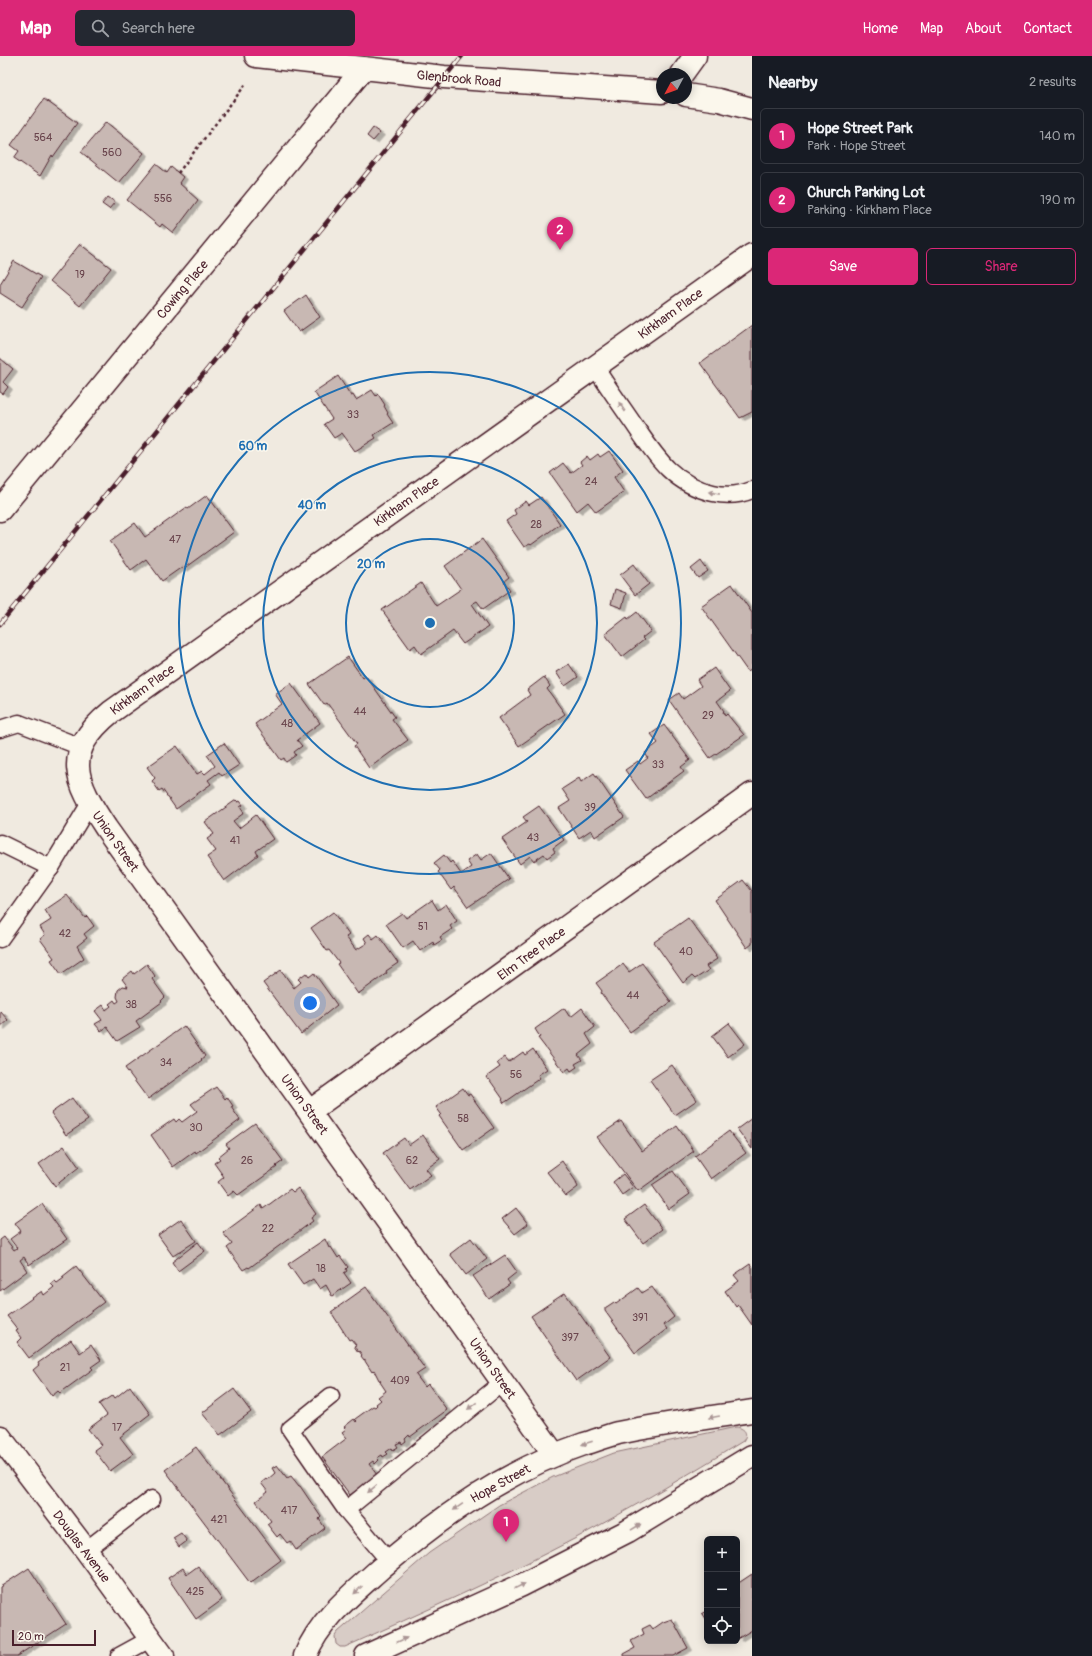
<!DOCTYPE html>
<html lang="en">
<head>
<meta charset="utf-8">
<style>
	body { margin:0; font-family:Pangolin,sans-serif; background:#242831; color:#f1f3f6 }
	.controls { position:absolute; right:12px; bottom:12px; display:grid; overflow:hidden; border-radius:6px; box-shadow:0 2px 10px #0003 }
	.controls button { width:36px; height:36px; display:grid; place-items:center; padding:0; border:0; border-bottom:1px solid #363941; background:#171b24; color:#f1f3f6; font:20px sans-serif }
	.compass { position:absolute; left:656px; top:12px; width:36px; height:36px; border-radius:50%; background:#171b24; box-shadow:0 2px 10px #0003; rotate:229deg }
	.scale { position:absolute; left:12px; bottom:10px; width:84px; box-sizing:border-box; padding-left:4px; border:2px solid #4a1f2b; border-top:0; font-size:11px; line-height:14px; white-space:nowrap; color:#4a1f2b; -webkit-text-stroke:3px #fbf7ec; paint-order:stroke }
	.you { position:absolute; left:310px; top:947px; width:14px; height:14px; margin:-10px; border:3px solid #fff; border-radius:50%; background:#1a73e8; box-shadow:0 0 0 6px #1a73e833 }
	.badge { display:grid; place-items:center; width:26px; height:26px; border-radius:50%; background:#db2777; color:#fff; font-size:13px; font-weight:700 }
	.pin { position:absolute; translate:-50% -33px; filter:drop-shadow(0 1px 2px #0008) }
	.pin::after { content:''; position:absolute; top:21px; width:14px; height:12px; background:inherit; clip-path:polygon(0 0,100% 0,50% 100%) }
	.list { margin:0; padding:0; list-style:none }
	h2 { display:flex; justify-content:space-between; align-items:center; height:52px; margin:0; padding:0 16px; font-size:17px }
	h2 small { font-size:13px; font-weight:400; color:#9ea1a6 }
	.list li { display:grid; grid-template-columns:26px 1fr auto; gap:12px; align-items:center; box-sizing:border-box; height:56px; margin:0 8px 8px; padding:0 8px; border:1px solid #363941; border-radius:6px }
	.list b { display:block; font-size:15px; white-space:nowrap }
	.list p { margin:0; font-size:13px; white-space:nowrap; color:#9ea1a6 }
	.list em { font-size:13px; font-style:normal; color:#9ea1a6 }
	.actions { display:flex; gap:8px; padding:12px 16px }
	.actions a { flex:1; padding:9px 0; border:1px solid #db2777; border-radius:6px; text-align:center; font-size:14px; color:#db2777 }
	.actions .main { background:#db2777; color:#fff }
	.icon { flex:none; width:22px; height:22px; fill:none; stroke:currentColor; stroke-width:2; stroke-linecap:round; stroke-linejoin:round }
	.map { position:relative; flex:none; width:752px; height:1600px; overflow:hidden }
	header { display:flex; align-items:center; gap:24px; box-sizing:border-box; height:56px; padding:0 20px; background:#db2777; color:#fff }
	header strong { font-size:19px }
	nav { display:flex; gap:22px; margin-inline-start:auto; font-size:14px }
	.search { width:280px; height:36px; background:#242831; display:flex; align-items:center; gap:10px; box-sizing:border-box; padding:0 14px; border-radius:6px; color:#9ea1a6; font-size:15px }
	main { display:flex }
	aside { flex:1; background:#171b24 }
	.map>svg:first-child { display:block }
</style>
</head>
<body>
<header>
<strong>Map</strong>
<div class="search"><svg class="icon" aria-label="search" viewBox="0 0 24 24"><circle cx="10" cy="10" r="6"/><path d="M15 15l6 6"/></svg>Search here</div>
<nav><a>Home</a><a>Map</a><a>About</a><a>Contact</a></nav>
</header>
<main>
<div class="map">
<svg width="752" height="1600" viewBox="0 0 752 1600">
	<defs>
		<filter id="shadow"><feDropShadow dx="4.5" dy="2.5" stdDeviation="0" flood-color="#0004"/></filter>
	</defs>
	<rect width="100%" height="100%" fill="#f0eae0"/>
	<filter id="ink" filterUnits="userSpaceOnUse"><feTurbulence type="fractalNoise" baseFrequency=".025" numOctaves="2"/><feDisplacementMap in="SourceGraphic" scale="8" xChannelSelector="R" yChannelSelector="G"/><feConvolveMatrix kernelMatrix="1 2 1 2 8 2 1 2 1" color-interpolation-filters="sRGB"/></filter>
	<g filter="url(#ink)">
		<path fill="#d8ccc6" stroke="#917678" d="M736 1371C744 1372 749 1377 743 1385 689 1418 634 1451 578 1481 502 1521 423 1556 345 1591H340L336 1588 335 1580 338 1576 429 1497 499 1449 553 1421 614 1397Z"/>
		<g fill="#c8b8b3" stroke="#4a1f2b" filter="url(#shadow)">
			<polygon points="44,43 77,67 53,101 52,99 40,120 14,102 19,95 11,89"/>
			<polygon points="106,66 144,97 119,127 81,96"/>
			<polygon points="373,72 380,77 373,85 367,80"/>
			<polygon points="156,108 167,117 171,111 183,121 179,127 198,144 173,177 162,168 160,171 127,144"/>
			<polygon points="108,141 115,146 109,153 102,148"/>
			<polygon points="80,188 111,212 80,250 50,225"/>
			<polygon points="14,205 41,221 22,251 0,237 0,228"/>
			<polygon points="306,239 320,261 299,276 284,255"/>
			<polygon points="752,269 752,356 740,362 700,307"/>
			<polygon points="0,302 13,313 3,326 8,331 3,338 0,336"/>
			<polygon points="338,320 351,340 353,339 356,344 372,334 376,340 378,338 385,349 384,350 388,357 387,358 393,367 374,379 376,382 355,395 342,377 334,382 324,368 332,363 314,336"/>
			<polygon points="609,395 623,414 614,421 624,436 596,456 588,446 577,455 550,417 563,407 571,417 582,409 580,406 587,400 590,404 598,398 600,401"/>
			<polygon points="207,439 234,476 183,513 182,511 162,525 146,503 131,514 110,485 135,467 145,481 187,451 188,453"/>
			<polygon points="541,441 560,468 531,489 530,488 524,491 506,465 516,458 514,454 526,445 529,449"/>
			<polygon points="482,483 509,521 504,525 510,534 483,553 477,545 472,548 488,571 463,588 453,575 421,598 415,589 410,593 382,554 421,527 436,550 461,533 445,510"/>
			<polygon points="701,505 708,515 698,522 691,513"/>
			<polygon points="634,508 649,528 635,539 620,519"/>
			<polygon points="732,528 752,557 752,613 748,616 701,550"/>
			<polygon points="615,533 626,537 622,552 611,548"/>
			<polygon points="637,556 651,575 642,582 644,584 622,601 605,578 627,561 628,563"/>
			<polygon points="348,601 363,622 366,620 395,661 392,663 408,684 369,712 354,690 357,688 327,647 324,649 309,628"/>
			<polygon points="569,608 578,621 565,630 556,616"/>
			<polygon points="714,612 730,635 717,645 724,655 723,656 725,660 727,658 744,679 710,702 669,644 679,637 683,643 701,630 697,624"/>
			<polygon points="544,621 550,630 547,633 565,658 519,690 499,662 530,639 527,634"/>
			<polygon points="291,627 320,667 297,684 302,690 294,696 296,699 286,706 284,702 281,704 255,668 282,648 275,638"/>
			<polygon points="664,669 690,704 681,711 684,715 646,743 625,714 638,705 640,708 648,702 645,697 658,687 651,678"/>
			<polygon points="224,687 239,709 222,720 219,716 208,724 211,728 176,753 162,733 159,735 152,725 155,722 147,711 177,690 197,718 202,715 205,718 215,710 207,699"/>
			<polygon points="594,717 624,761 595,781 591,774 579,782 559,752 570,745 562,733 579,722 581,726"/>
			<polygon points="236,744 238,746 240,745 243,749 240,751 244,757 233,765 239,772 256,759 273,783 256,795 258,799 224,825 207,801 216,795 207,783 214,778 205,766"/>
			<polygon points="539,750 564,784 553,792 555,796 547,802 544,798 534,805 530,800 520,808 502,783 527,766 523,761"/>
			<polygon points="491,797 509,823 468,851 454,831 451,834 438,816 440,814 434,807 444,799 450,807 452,805 461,818 471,811 467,805 477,798 481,804"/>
			<polygon points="743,824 752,835 752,888 747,892 715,844"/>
			<polygon points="67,839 85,862 87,860 94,870 84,878 87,882 77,890 84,902 61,918 51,904 54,902 40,883 45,879 40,871 51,864 45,854"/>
			<polygon points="432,844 438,854 446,848 457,865 450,870 452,873 440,881 442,884 434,889 433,886 420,895 413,885 403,892 386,868 402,857 406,862"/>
			<polygon points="333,856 349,879 346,881 356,894 367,887 364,882 369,878 373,883 378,879 398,907 386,915 387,917 358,938 337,908 339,907 329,894 327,895 311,872"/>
			<polygon points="688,862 716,900 715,900 717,903 706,910 709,914 695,923 692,920 683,927 654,886"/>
			<polygon points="642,907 671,946 630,976 601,937 602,935 596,927 623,908 629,916"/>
			<polygon points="147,908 155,920 152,923 165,941 161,945 162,946 136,965 140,971 117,985 107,971 101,975 95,968 102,964 95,955 103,949 106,954 111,950 109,948 114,944 116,947 119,945 117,941 118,934 123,930 128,931 122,923 132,915 134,918"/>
			<polygon points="281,914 294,932 301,926 298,923 306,917 309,921 314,917 337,949 301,978 263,927"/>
			<polygon points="564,952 569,960 572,960 582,952 595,971 586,978 592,988 578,999 582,1004 575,1008 577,1011 571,1015 569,1012 564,1016 538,982 540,981 535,973"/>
			<polygon points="0,955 8,964 0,971"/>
			<polygon points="729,967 745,988 728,1001 712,980"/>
			<polygon points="184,970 205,1000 201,1003 202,1004 148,1043 125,1012"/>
			<polygon points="533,993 547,1013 538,1019 540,1022 504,1047 502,1044 503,1043 489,1023 488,1024 486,1021 500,1011 497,1007 505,1001 509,1006 523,996 525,999"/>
			<polygon points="672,1009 697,1044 675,1059 650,1024"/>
			<polygon points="216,1031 225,1043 227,1041 233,1050 231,1051 240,1064 196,1097 195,1095 173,1111 151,1079 174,1063 176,1066 179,1063 182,1066 197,1055 191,1048"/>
			<polygon points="463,1032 468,1039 470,1038 494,1072 463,1094 439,1060 441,1058 436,1051"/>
			<polygon points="72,1042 88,1064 66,1079 51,1057"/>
			<polygon points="752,1062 752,1093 737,1073"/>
			<polygon points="621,1065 642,1095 677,1070 694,1095 638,1135 597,1081"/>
			<polygon points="255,1067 283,1105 276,1110 277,1111 238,1139 234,1135 228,1140 218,1126 224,1121 214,1107 220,1103 218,1101 229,1092 226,1088"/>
			<polygon points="729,1075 746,1097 711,1123 695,1100"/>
			<polygon points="423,1079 440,1103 426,1113 431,1119 410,1134 383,1097 404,1082 409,1089"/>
			<polygon points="64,1090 79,1111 55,1130 39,1108"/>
			<polygon points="562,1105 577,1127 576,1127 578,1131 566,1140 547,1116"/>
			<polygon points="673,1115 690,1138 669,1153 652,1129"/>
			<polygon points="623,1118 633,1131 622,1139 613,1126"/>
			<polygon points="298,1132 316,1158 311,1162 313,1165 249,1212 248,1211 243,1214 227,1192 232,1188 223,1177 261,1149 263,1153 290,1133 293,1136"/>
			<polygon points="42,1148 67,1183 29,1209 24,1201 20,1204 27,1215 0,1235 0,1184 4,1181 14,1194 17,1192 10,1183 21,1175 15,1167"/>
			<polygon points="644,1149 662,1173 643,1187 625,1163"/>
			<polygon points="516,1152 528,1168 515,1178 502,1163"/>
			<polygon points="181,1163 196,1185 173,1200 158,1179"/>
			<polygon points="471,1182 487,1203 466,1219 450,1198"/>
			<polygon points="325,1183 329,1192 331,1191 338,1202 340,1200 348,1211 346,1213 347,1215 344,1217 351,1227 332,1240 326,1229 320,1233 313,1223 303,1229 288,1208"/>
			<polygon points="198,1186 205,1195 178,1215 172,1206"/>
			<polygon points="505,1199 517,1216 507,1224 510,1228 489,1243 473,1220"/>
			<polygon points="750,1208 752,1211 752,1269 738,1249 736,1251 725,1235 739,1225 734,1219"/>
			<polygon points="76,1210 104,1246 29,1302 17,1286 21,1282 16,1275 18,1274 7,1260 42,1235 44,1239 54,1231 51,1228 55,1225 57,1227 64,1222 62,1221"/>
			<polygon points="366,1231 425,1313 416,1319 425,1331 428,1328 447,1354 410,1381 409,1379 405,1383 406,1385 402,1388 401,1386 396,1388 398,1391 393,1394 392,1392 386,1396 388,1398 383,1401 382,1399 377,1402 379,1404 375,1408 373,1405 369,1408 377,1419 350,1439 322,1401 347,1382 342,1376 346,1373 344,1371 354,1363 356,1366 357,1365 355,1363 373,1350 375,1351 377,1349 376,1348 381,1344 378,1341 386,1335 380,1326 381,1325 379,1324 374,1314 372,1316 365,1305 365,1303 364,1304 361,1300 362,1299 359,1295 358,1296 354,1290 356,1289 351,1283 349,1284 331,1256"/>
			<polygon points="652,1231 674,1261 664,1269 667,1273 635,1297 605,1255 605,1252 614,1246 616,1248 638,1232 642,1237"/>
			<polygon points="565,1237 610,1301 576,1325 531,1260"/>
			<polygon points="71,1284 80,1297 91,1289 101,1304 91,1311 93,1313 60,1337 58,1335 52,1340 33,1314 39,1309 38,1307"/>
			<polygon points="130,1330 150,1358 120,1381 133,1398 110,1415 94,1394 101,1389 88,1373 107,1359 99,1348 113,1339 115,1342"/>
			<polygon points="234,1333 251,1356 220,1379 202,1357"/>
			<polygon points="196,1391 281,1504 250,1527 165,1414"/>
			<polygon points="277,1409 287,1422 291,1420 299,1430 300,1430 321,1461 319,1463 325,1472 296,1494 290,1485 287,1487 280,1478 277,1481 267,1468 271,1465 256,1445 268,1436 261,1427 266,1423 267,1424 275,1417 272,1412"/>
			<polygon points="181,1477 187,1485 179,1491 173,1482"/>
			<polygon points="198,1510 222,1544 196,1563 168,1522 183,1512 187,1518"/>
			<polygon points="29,1512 66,1568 17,1600 0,1600 0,1531"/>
			<polygon points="752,1518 752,1574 737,1583 737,1528"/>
			<polygon points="707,1555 707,1566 702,1558"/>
			<polygon points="672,1563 688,1592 673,1600 624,1600 624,1598 635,1592 631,1585 644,1578 642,1573 650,1569 653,1573 663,1566"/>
		</g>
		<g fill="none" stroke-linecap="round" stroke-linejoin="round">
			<defs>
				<g id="lane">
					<path d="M595 311C607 330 620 348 633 367 655 399 672 428 713 437 726 440 740 439 752 434"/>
					<polyline points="0,673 19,667 81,691"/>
					<polyline points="0,787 51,812"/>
					<polyline points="0,883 52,810 90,747"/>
					<polyline points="331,1340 290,1373 346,1454 389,1505"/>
					<polyline points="346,1454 503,1326"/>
					<polyline points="86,1494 152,1443"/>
					<polyline points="119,1600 150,1583"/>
				</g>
				<g id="street">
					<polyline points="0,454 364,12"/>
					<polyline points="310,1055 752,738"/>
					<polyline points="0,1381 86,1494 163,1600"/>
					<path d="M554 1398 106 772C75 725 61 697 111 656L752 199"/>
				</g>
				<g id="secondary">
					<polyline points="256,0 444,21 662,36"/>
					<polyline points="682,18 695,0"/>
					<polyline points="686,39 719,44 752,53"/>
					<path d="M305 1600C320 1563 352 1538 381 1512 442 1460 507 1414 584 1388 595 1385 606 1380 618 1377 662 1368 707 1362 752 1355"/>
					<polyline points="366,1600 522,1529 628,1475 752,1400"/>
				</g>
			</defs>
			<use href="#lane" stroke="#4a1f2b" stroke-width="19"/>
			<use href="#street" stroke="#4a1f2b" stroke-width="25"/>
			<use href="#secondary" stroke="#4a1f2b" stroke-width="25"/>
			<polyline stroke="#4a1f2b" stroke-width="2.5" stroke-dasharray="3 3" stroke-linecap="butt" points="178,117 246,28"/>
			<use href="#lane" stroke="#fbf7ec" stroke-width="16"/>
			<use href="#street" stroke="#fbf7ec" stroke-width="22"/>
			<use href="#secondary" stroke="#fbf7ec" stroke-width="22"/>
			<defs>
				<polyline id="rail" points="0,568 462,0"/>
			</defs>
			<use href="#rail" stroke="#4a1f2b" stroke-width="4.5"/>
			<use href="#rail" stroke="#fbf7ec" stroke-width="3" stroke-dasharray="9" stroke-linecap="butt"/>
		</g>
		<defs><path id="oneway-solid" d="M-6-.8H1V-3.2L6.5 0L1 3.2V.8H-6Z"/></defs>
		<g fill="#ab9695">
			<use href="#oneway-solid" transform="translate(622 351) rotate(-124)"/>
			<use href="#oneway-solid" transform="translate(714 437) rotate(-169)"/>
			<use href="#oneway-solid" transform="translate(472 1350) rotate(142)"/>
			<use href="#oneway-solid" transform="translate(714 1361) rotate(170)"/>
			<use href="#oneway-solid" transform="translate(587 1387) rotate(162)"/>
			<use href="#oneway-solid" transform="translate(372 1433) rotate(140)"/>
			<use href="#oneway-solid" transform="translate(458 1451) rotate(145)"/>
			<use href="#oneway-solid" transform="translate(636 1471) rotate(-31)"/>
			<use href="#oneway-solid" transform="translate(520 1530) rotate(-26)"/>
			<use href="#oneway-solid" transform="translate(358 1534) rotate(137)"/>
			<use href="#oneway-solid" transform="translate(402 1584) rotate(-24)"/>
		</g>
	</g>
	<g fill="none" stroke="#1f6fb2" stroke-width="2">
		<circle cx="430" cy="567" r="84"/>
		<circle cx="430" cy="567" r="167"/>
		<circle cx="430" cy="567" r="251"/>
	</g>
	<g text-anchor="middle" stroke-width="3" stroke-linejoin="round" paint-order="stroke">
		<g font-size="11" fill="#6a454d">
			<text x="43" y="85">564</text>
			<text x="112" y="100">560</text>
			<text x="163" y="146">556</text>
			<text x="80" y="222">19</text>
			<text x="353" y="362">33</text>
			<text x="591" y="429">24</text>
			<text x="536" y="472">28</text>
			<text x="175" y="487">47</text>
			<text x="360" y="659">44</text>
			<text x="708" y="663">29</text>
			<text x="287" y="671">48</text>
			<text x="658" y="712">33</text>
			<text x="590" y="755">39</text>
			<text x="533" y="785">43</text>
			<text x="235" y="788">41</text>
			<text x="423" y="874">51</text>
			<text x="65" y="881">42</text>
			<text x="686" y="899">40</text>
			<text x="633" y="943">44</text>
			<text x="131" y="952">38</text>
			<text x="166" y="1010">34</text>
			<text x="516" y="1022">56</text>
			<text x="463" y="1066">58</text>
			<text x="196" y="1075">30</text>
			<text x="247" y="1108">26</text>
			<text x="412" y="1108">62</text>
			<text x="268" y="1176">22</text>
			<text x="321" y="1216">18</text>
			<text x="640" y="1265">391</text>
			<text x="570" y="1285">397</text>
			<text x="65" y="1315">21</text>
			<text x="400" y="1328">409</text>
			<text x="117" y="1375">17</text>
			<text x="289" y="1458">417</text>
			<text x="219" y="1467">421</text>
			<text x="195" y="1539">425</text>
		</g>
		<g font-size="13" fill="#4a1f2b" stroke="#fbf7ec">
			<text transform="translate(459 22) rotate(5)" y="5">Glenbrook Road</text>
			<text transform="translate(182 233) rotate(-50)" y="5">Cowing Place</text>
			<text transform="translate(670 257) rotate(-36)" y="5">Kirkham Place</text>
			<text transform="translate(406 445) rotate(-35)" y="5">Kirkham Place</text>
			<text transform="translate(142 633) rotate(-36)" y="5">Kirkham Place</text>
			<text transform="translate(116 785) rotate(55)" y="5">Union Street</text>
			<text transform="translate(531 897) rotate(-36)" y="5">Elm Tree Place</text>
			<text transform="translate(305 1048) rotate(54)" y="5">Union Street</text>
			<text transform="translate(493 1312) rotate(55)" y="5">Union Street</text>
			<text transform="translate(500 1427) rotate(-29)" y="5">Hope Street</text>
			<text transform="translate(82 1490) rotate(53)" y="5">Douglas Avenue</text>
		</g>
	</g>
	<circle cx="430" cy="567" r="6" fill="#1f6fb2" stroke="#fbf7ec" stroke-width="2"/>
	<g font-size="12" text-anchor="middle" font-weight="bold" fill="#1f6fb2" stroke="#fbf7ec" stroke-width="3" stroke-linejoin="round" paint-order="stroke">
		<text x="253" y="394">60 m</text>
		<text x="312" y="453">40 m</text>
		<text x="371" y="512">20 m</text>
	</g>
</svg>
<div class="controls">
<button>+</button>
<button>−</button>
<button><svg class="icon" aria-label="locate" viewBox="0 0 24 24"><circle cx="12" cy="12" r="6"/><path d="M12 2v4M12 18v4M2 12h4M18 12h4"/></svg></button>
</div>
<svg class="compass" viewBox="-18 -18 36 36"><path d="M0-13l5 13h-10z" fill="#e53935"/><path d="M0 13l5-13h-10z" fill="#9ea1a6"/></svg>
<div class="scale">20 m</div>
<div class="you"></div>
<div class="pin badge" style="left:506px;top:1486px">1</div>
<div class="pin badge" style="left:560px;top:194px">2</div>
</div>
<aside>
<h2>Nearby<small>2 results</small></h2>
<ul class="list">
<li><span class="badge">1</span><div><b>Hope Street Park</b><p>Park · Hope Street</p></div><em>140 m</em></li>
<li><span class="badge">2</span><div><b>Church Parking Lot</b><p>Parking · Kirkham Place</p></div><em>190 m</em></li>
</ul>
<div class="actions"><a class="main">Save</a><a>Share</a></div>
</aside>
</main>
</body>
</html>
